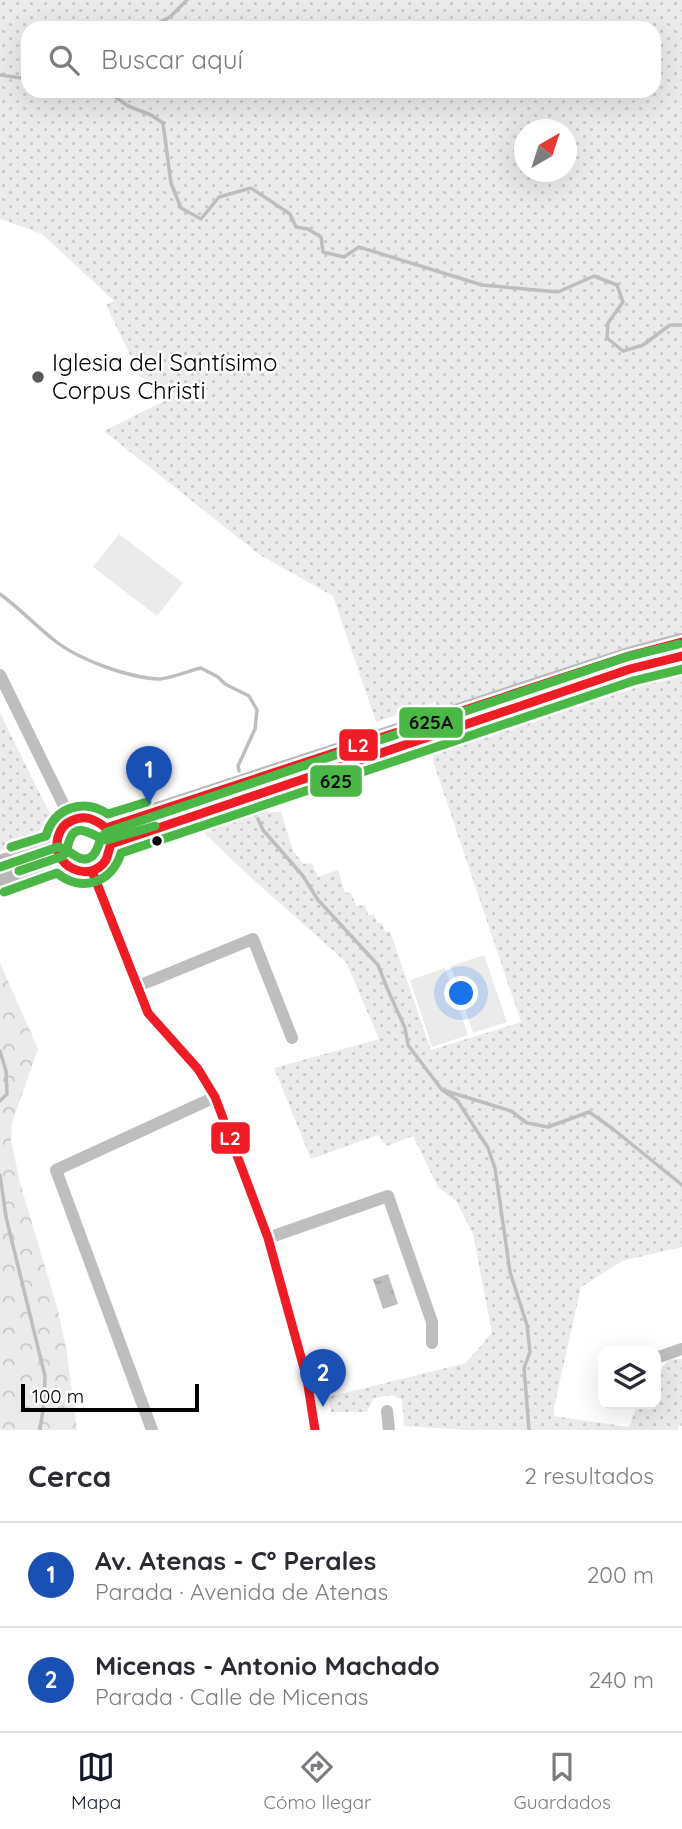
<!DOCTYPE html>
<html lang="es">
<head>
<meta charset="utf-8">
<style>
	body { margin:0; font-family:Quicksand,sans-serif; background:#f7f7f7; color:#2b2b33 }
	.controls { position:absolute; right:21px; bottom:21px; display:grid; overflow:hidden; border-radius:14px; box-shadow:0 7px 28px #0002 }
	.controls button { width:63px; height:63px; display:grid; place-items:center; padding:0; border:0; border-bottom:2px solid #e1e1e2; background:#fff; color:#2b2b33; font:35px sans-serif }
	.compass { position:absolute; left:514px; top:119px; width:63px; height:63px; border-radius:50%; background:#fff; box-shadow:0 7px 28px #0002; rotate:39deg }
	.scale { position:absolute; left:21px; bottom:18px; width:178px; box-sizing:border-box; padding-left:7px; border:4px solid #000; border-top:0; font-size:19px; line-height:24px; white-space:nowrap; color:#000; -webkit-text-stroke:5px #fff; paint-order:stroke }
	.you { position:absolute; left:462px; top:994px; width:24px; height:24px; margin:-18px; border:5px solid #fff; border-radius:50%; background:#1a73e8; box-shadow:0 0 0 10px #1a73e833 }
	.badge { display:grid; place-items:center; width:46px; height:46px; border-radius:50%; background:#111827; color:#fff; font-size:23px; font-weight:700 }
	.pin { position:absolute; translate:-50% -58px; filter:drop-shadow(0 2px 4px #0008) }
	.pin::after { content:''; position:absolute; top:37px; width:24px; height:21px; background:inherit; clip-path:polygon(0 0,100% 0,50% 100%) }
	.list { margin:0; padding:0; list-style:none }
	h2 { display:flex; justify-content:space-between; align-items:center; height:91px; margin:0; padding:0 28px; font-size:30px }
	h2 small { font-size:23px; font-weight:400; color:#7c7c81 }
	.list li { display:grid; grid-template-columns:46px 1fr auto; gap:21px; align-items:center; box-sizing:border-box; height:105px; padding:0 28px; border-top:2px solid #e1e1e2 }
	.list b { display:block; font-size:26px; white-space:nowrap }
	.list p { margin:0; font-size:23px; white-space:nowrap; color:#7c7c81 }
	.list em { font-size:23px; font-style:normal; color:#7c7c81 }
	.icon { flex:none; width:38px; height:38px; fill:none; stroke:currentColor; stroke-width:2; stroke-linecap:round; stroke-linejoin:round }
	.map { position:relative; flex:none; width:682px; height:1430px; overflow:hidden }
	.search { position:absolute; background:#fff; box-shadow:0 7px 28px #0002; left:21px; right:21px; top:21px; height:77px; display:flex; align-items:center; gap:18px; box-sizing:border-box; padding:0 24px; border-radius:21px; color:#7c7c81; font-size:26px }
	.sheet { height:301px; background:#fff }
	nav { display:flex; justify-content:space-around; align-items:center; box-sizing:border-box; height:98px; border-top:2px solid #e1e1e2; background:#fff; font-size:19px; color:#7c7c81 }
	nav a { display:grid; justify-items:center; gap:4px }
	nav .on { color:#111827 }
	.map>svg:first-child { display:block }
</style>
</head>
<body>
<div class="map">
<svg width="682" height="1430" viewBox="0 0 682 1430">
	<defs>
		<pattern id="grass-dots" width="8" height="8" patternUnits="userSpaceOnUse" patternTransform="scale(1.75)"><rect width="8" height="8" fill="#ebebeb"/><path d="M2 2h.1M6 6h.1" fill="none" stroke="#c8c8c8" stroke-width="1.8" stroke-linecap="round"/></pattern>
		<pattern id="park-crowns" width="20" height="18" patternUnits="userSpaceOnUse" patternTransform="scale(1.75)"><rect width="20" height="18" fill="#ebebeb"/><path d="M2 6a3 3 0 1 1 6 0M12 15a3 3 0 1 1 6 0" fill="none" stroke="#c8c8c8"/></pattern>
		<pattern id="water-ripples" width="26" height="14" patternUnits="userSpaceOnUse" patternTransform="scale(1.75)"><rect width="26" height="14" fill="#bebebe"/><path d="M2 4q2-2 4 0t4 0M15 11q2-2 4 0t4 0" fill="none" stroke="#a2a2a2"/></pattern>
	</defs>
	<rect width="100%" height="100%" fill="#fff"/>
	<g fill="url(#grass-dots)" fill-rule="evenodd">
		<path d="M0 0H682V1247L622 1261 581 1287 554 1407V1416L629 1427 638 1404H656V1374L669 1360 682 1359V1426H679L678 1430H466L404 1426 402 1400 393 1395 374 1398 367 1412H331L328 1397 466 1363 492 1333 473 1234 456 1201 438 1187 413 1136 387 1146 378 1135 311 1159 274 1068 379 1039 346 962 248 875 199 828 243 812H281L293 850 303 864 312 863 318 877 338 870 345 893 351 892 356 906 365 905 368 915 374 914 377 923H382L385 932 390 931 431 1050 521 1022 433 761 436 702 376 722 333 596 260 555 104 431 164 401 158 391 140 376 106 305 114 301 42 234 0 219ZM28 28H654V91H28ZM524 130H566V172H524Z"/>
		<polygon points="0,713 54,822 15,846 0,851"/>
	</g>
	<polygon fill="url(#park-crowns)" points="0,963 38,1049 12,1123 11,1140 20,1183 58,1310 67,1353 77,1430 0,1430"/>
	<g fill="#ebebeb">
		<polygon points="119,534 183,583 157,616 93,567"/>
		<polygon points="484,955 507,1022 473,1033 451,966"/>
		<polygon points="445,968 468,1035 432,1047 410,980"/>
	</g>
	<polygon fill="url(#water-ripples)" points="388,1274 398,1304 383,1309 373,1279"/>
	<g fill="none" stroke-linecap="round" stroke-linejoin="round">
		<g stroke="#bebebe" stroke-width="3.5">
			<polyline points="149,28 170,17 187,0"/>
			<polyline points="0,75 28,79"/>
			<polyline points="107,91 128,106 151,115 163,123 171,183 181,208 201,219 219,197 251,188 290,214 296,227 308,229 321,237 323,252 344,257 359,247 482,285 558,292 594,276 617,285 623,302 608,323 607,338 623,351 643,345 670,325 682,325"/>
			<path d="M0 594C19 608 35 625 54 640 77 659 129 678 159 679 168 679 191 670 201 668L218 677 225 684 249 696 257 710 255 729 238 766 239 771"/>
			<polyline points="258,819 263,830 303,876 318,900 378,965 387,988 405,1028 408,1045 442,1090 457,1100 488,1148 495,1168 510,1272 527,1325 530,1352 524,1368 529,1430"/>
			<polyline points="0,1051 6,1071 7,1094 0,1101"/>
			<polyline points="446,1091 511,1111 527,1123 548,1127 589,1112 613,1129 682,1185"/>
			<polyline points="0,1175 6,1217 45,1376 44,1402 40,1430"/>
		</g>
		<g stroke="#bebebe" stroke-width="12">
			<polyline points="0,675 71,820"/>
			<polyline points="92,871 148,1013 198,1069 215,1097 268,1238 307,1379 315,1430"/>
			<polyline points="138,986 253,939 292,1038"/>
			<polyline points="268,1238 388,1196 432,1322 432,1343"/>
			<polyline points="656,1358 682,1349"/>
			<polyline points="387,1411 389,1430"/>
			<polyline points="152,1430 56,1170 215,1097"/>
		</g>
		<g stroke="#b8b8b8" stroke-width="18">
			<circle cx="83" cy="845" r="27"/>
			<polyline points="106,828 629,656 682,642"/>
			<polyline points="111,844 435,734 630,669 682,656"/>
			<polyline points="0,864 56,846"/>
			<polyline points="0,880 60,859"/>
		</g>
		<defs>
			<g id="bus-1">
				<path d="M682 642 629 656 106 828C95 819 84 814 71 821 64 824 60 830 58 837 50 866 90 885 106 860 108 855 109 849 111 844L630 669 682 656"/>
				<polyline points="92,871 148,1013 198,1069 215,1097 268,1238 307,1379 315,1430"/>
			</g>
			<g id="bus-2">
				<path d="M19 871 63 856C68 850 67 846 70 839 78 820 95 838 107 840L155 826"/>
				<path d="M4 892 57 873C81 893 112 883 121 853L633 681 682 669"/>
			</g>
			<g id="bus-3">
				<path d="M11 847 46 836C54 807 84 798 108 814L147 802"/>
				<path d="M0 867 58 847C70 848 79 865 91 857 100 851 97 839 107 832L626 657 679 644"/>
			</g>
		</defs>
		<use href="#bus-1" stroke="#fff" stroke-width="14"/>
		<use href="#bus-2" stroke="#fff" stroke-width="14"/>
		<use href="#bus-3" stroke="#fff" stroke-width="14"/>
		<use href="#bus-1" stroke="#ee1c25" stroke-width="9"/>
		<use href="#bus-2" stroke="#4ab747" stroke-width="9"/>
		<use href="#bus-3" stroke="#4ab747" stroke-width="9"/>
	</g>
	<circle fill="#595959" stroke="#fff" stroke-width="2.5" cx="38" cy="377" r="7"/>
	<circle fill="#000" stroke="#fff" stroke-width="2.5" cx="157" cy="841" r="6"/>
	<g text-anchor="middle" stroke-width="5" stroke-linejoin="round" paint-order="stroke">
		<g font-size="24" fill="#000" stroke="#fff" text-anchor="start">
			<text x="52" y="371">Iglesia del Santísimo<tspan x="52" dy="28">Corpus Christi</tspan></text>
		</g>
	</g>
	<g stroke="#fff" stroke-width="2.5">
		<rect x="398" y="706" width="66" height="33" rx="7" fill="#4ab747"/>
		<rect x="338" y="728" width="41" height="34" rx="7" fill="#ee1c25"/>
		<rect x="309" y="764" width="54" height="34" rx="7" fill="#4ab747"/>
		<rect x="210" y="1121" width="41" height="34" rx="7" fill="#ee1c25"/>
	</g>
	<g font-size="19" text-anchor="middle" font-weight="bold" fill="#fff">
		<text x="358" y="752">L2</text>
		<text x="230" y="1145">L2</text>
	</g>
	<g font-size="19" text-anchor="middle" font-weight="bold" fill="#111">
		<text x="431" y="729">625A</text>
		<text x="336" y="788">625</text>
	</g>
</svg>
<div class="controls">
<button><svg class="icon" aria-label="layers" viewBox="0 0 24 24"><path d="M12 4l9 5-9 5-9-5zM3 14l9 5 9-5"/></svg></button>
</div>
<svg class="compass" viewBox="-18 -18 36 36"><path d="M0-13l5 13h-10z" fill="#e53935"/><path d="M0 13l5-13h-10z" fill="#7c7c81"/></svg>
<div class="scale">100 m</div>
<div class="you"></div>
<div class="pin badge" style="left:149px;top:804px;background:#1a4fb4">1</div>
<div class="pin badge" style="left:323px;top:1407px;background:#1a4fb4">2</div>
<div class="search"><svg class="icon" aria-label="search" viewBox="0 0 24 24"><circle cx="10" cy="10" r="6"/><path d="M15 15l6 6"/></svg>Buscar aquí</div>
</div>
<section class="sheet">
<h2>Cerca<small>2 resultados</small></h2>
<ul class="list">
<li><span class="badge" style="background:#1a4fb4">1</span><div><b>Av. Atenas - Cº Perales</b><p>Parada · Avenida de Atenas</p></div><em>200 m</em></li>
<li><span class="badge" style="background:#1a4fb4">2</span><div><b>Micenas - Antonio Machado</b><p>Parada · Calle de Micenas</p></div><em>240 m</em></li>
</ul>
</section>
<nav>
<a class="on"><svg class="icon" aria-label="map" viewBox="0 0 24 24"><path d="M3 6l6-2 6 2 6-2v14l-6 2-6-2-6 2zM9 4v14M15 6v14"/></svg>Mapa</a>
<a><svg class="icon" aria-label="directions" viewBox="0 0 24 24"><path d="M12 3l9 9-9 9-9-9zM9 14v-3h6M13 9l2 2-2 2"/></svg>Cómo llegar</a>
<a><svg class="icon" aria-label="saved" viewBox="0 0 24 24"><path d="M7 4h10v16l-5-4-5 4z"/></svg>Guardados</a>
</nav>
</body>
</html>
